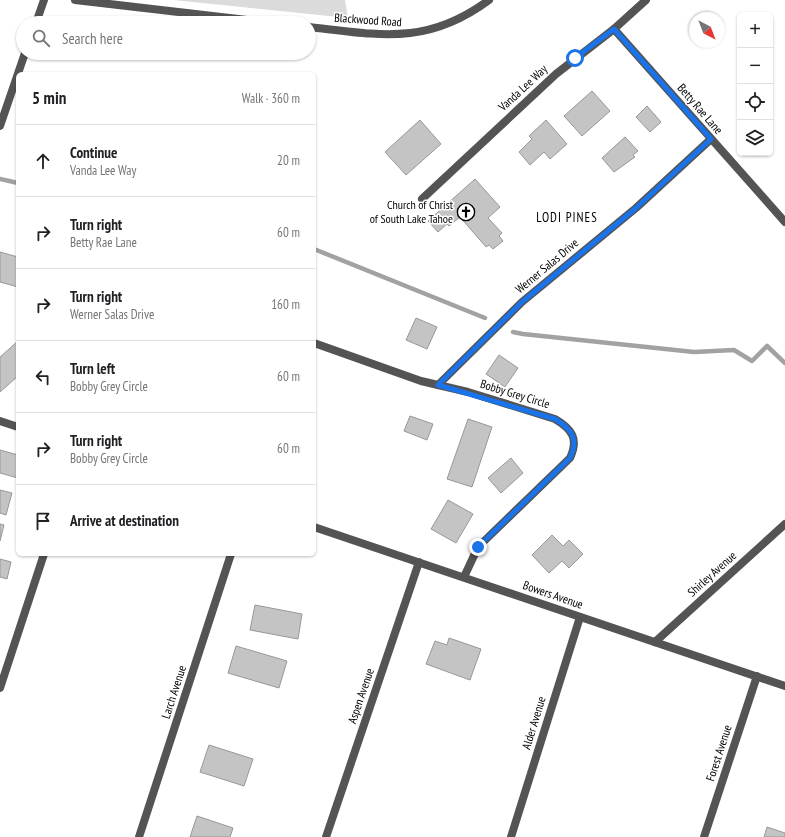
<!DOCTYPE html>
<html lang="en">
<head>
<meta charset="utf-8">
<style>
	body { margin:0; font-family:"PT Sans Narrow",sans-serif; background:#f2f2f2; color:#202124 }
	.controls { position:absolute; right:12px; top:12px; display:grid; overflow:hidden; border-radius:6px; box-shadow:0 1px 3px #0004 }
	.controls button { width:36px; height:36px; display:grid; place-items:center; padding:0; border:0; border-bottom:1px solid #e0e0e0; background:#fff; color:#202124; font:20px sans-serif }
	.compass { position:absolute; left:689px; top:12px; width:36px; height:36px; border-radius:50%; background:#fff; box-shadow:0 1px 3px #0004; rotate:138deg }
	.stop { position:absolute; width:12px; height:12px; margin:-9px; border:3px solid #1a73e8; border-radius:50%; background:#fff }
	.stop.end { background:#1a73e8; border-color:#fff; box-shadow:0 1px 4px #0008 }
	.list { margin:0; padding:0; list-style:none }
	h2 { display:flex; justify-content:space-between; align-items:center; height:52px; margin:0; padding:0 16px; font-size:17px }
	h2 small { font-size:13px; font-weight:400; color:#757577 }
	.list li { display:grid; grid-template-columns:26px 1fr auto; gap:12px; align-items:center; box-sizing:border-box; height:72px; padding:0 16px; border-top:1px solid #e0e0e0 }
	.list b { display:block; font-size:15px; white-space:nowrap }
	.list p { margin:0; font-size:13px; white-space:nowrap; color:#757577 }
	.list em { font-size:13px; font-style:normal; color:#757577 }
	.icon { flex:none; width:22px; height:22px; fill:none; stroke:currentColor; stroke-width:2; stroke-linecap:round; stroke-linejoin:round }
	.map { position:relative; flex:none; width:785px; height:837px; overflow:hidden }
	.search { position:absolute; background:#fff; box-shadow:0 1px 3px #0004; left:16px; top:16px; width:300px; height:44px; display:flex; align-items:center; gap:10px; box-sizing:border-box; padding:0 14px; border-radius:22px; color:#757577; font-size:15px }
	.panel { position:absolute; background:#fff; box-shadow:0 1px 3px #0004; left:16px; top:72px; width:300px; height:484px; border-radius:6px }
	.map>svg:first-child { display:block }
</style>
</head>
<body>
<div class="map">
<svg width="785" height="837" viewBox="0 0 785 837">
	<rect width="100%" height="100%" fill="#fff"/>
	<polygon fill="#dbdbdb" points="174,0 345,0 348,18"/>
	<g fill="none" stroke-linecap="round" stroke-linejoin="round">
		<g stroke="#a2a2a2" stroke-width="4.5">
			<polyline points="0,179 18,183"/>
			<polyline points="314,249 485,318"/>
			<polyline points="513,332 523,334 694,352 734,350 752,361 767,346 785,363"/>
		</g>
	</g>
	<g fill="#c4c4c4" stroke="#989898">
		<polygon points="592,91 610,111 582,136 564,116"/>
		<polygon points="647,106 661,122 650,132 636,117"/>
		<polygon points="420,120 441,144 406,175 385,152"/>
		<polygon points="546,120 567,144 550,159 544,152 530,165 519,152 532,139 529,136"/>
		<polygon points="625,137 638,151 633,155 635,157 614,172 602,158"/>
		<polygon points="475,179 500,207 488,218 502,233 499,236 503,241 493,249 489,245 486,247 460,217 449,226 447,224 438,232 428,221"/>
		<polygon points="0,252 18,257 18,287 0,282"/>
		<polygon points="416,318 437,327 427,349 406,340"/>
		<polygon points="18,341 18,376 0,392 0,357"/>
		<polygon points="499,355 518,368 505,387 486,374"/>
		<polygon points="410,416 433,424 427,440 404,431"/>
		<polygon points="468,419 492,427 472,487 447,479"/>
		<polygon points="0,450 18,455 18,478 0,473"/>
		<polygon points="511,458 523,473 501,493 488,478"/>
		<polygon points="0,490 12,493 6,515 0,513"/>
		<polygon points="448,500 473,514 456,543 431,529"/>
		<polygon points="0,524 4,525 0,541"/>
		<polygon points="552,535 563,546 569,540 583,554 569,568 562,561 549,573 532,555"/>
		<polygon points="0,559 11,562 7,579 0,577"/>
		<polygon points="255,605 302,614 298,639 250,630"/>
		<polygon points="449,638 481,649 470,680 426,664 435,641 447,645"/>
		<polygon points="236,646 287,661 279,688 228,673"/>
		<polygon points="209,745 253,759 244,786 200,772"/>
		<polygon points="197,816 233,828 230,837 190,837"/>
		<polygon points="767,827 785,833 785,837 764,837"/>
	</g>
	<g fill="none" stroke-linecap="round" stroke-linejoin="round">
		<g stroke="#545454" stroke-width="8">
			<polyline points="614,29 785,222"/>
			<polyline points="422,199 556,74 614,29 646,0"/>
			<path d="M314 343 421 381 468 392 555 419C572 429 579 439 570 458L478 547 464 577"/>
			<polyline points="438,385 522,302 636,208 711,139"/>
			<polyline points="0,421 18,427"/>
			<polyline points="314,527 785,686"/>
			<polyline points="655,642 785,524"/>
			<polyline points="0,688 44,554"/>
			<polyline points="139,837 231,554"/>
			<polyline points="326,837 419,562"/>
			<polyline points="511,837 580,617"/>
			<polyline points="704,837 757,676"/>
		</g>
		<g stroke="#545454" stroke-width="8">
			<polyline points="75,0 274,23"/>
			<polyline points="36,23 44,0"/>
			<path d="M309 27C380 35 427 46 489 0"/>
			<polyline points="0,126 25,53"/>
		</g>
	</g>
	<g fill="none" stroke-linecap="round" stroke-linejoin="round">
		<path stroke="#1a73e8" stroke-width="5" d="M478 547 570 458C579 439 572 429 555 419L438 385 522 302 636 208 711 139 614 29 575 58"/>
	</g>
	<defs>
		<symbol id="church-ring" viewBox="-11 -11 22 22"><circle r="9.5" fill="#fff" stroke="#000" stroke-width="1.5"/><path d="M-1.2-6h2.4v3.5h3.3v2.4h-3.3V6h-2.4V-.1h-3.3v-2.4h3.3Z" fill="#000"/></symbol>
	</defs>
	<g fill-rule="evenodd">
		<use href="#church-ring" x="456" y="202" width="20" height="20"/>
	</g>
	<g text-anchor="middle" stroke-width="3" stroke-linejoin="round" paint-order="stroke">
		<g font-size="12" fill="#000" stroke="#fff">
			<text transform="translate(368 20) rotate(4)" y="4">Blackwood Road</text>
			<text transform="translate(523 88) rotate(-43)" y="4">Vanda Lee Way</text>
			<text transform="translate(700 109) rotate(49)" y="4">Betty Rae Lane</text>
			<text transform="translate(547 266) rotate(-40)" y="4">Werner Salas Drive</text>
			<text transform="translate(515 394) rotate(17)" y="4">Bobby Grey Circle</text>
			<text transform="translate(712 574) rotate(-42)" y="4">Shirley Avenue</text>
			<text transform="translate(553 595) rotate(19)" y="4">Bowers Avenue</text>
			<text transform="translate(174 692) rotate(-72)" y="4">Larch Avenue</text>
			<text transform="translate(361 696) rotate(-71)" y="4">Aspen Avenue</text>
			<text transform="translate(534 723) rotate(-73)" y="4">Alder Avenue</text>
			<text transform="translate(719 753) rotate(-72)" y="4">Forest Avenue</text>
		</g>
		<g font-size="12" fill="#000" stroke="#fff" text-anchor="end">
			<text x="453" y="209">Church of Christ<tspan x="453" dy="14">of South Lake Tahoe</tspan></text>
		</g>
		<g font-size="13" letter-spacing="1" fill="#000" stroke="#fff">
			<text x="567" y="222">LODI PINES</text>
		</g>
	</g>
</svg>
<div class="controls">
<button>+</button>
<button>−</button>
<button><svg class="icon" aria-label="locate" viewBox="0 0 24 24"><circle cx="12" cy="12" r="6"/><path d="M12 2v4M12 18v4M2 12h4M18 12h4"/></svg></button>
<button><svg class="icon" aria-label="layers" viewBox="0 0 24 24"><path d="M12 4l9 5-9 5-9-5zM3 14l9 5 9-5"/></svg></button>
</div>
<svg class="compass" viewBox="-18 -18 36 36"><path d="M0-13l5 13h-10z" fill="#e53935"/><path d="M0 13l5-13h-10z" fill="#757577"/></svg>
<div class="stop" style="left:575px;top:58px"></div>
<div class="stop end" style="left:478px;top:547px"></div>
<div class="search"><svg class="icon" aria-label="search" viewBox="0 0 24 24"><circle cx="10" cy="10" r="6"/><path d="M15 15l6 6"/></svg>Search here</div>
<section class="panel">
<h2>5 min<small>Walk · 360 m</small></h2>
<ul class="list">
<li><svg class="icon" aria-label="ahead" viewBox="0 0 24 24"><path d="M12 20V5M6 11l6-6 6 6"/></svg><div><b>Continue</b><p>Vanda Lee Way</p></div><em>20 m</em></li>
<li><svg class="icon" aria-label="right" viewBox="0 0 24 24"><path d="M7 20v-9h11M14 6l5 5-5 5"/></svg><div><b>Turn right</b><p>Betty Rae Lane</p></div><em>60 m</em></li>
<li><svg class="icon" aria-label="right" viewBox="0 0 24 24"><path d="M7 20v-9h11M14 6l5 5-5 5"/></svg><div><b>Turn right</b><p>Werner Salas Drive</p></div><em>160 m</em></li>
<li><svg class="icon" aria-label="left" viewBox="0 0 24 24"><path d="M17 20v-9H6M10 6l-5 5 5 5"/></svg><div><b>Turn left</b><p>Bobby Grey Circle</p></div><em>60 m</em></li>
<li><svg class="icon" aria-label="right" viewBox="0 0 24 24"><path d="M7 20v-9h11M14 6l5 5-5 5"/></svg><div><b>Turn right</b><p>Bobby Grey Circle</p></div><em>60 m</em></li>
<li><svg class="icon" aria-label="arrive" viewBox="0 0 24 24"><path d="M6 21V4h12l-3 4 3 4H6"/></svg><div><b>Arrive at destination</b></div></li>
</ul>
</section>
</div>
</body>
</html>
